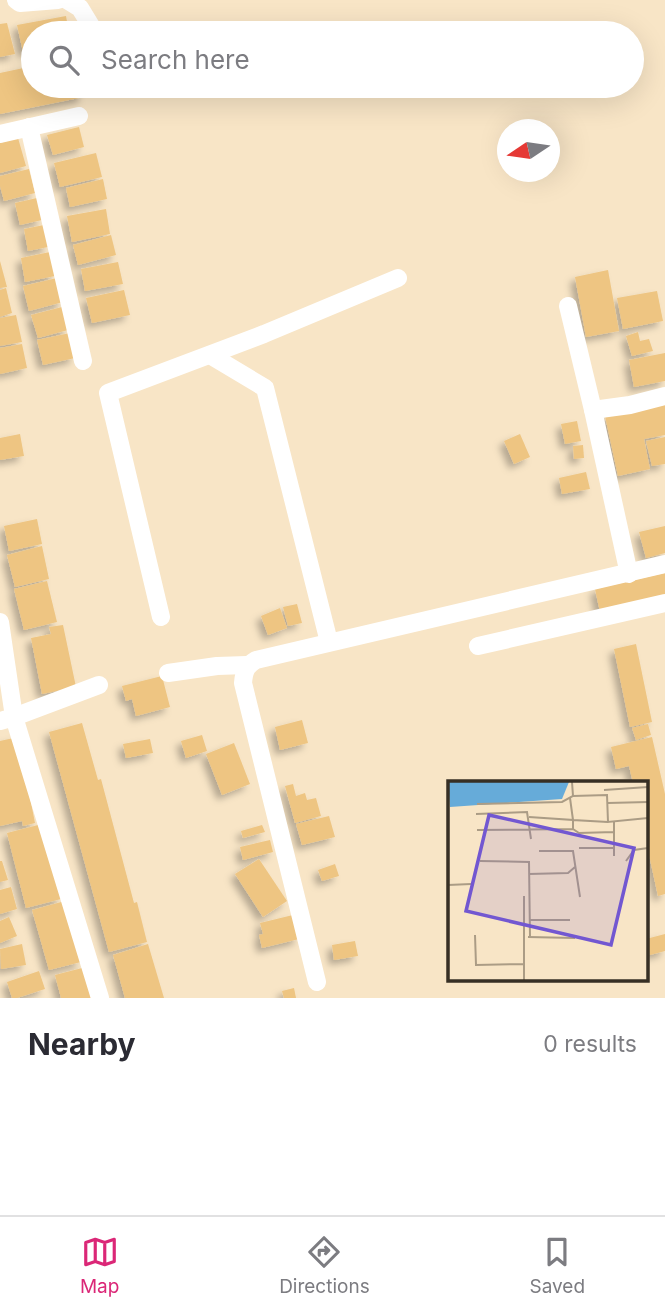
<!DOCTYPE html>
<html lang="en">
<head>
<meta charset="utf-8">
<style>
	body { margin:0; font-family:Inter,sans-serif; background:#f2f2f3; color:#2b2b33 }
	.compass { position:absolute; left:497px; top:119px; width:63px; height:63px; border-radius:50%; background:#fff; box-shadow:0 7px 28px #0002; rotate:257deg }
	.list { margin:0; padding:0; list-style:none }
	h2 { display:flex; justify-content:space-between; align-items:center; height:91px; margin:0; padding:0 28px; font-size:30px }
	h2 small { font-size:23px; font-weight:400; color:#7c7c81 }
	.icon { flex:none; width:38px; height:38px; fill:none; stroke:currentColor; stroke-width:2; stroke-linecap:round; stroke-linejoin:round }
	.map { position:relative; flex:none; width:665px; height:998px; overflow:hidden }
	.search { position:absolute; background:#fff; box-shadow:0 7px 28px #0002; left:21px; right:21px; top:21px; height:77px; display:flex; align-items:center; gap:18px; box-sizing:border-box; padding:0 24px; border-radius:38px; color:#7c7c81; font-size:26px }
	.sheet { height:217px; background:#fff }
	nav { display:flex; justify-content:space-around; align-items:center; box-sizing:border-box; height:98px; border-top:2px solid #e1e1e2; background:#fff; font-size:19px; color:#7c7c81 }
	nav a { display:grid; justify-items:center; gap:4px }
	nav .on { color:#db2777 }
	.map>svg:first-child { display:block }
</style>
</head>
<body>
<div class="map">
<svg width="665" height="998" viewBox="0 0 665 998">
	<defs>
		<filter id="shadow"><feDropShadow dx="-5" dy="5" stdDeviation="3.5" flood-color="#0004"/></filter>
	</defs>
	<rect width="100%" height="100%" fill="#f8e5c6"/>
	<g fill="#eec582" filter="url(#shadow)">
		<polygon points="66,16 69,33 33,33 33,50 23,52 17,25"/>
		<polygon points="7,23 15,54 0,57 0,24"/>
		<polygon points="33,66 33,86 82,86 84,97 0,114 0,73"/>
		<polygon points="79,127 84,147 53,155 47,135"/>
		<polygon points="18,138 26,166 0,173 0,143"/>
		<polygon points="96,153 102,177 60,187 54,163"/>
		<polygon points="29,169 35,193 4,201 0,186 0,176"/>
		<polygon points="103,179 107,199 70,207 66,188"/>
		<polygon points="37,198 42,220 20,225 15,203"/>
		<polygon points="106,209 110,234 72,242 67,216"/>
		<polygon points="44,225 48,247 28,251 24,229"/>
		<polygon points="111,235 116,255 78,265 73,245"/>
		<polygon points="50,252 55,276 25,282 21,258"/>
		<polygon points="0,261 7,287 0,288"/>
		<polygon points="118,262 123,284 85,291 81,269"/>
		<polygon points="608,270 619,331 586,337 575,277"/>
		<polygon points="57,278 63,302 29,311 23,286"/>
		<polygon points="6,288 12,313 0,317 0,290"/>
		<polygon points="124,290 130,315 92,323 86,298"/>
		<polygon points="657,291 663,321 623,329 617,298"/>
		<polygon points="62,307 68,330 38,338 31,315"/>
		<polygon points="16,315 22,342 0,346 0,318"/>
		<polygon points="638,332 640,341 649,339 653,351 632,356 626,336"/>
		<polygon points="70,333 75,358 43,365 37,340"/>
		<polygon points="22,344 27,368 0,374 0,348"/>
		<polygon points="665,353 665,381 634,387 629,360"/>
		<polygon points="665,403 665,435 644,439 650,469 618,476 605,416"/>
		<polygon points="577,421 581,441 565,444 561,424"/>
		<polygon points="20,434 24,456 0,460 0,438"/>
		<polygon points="520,434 530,457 514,464 504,441"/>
		<polygon points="665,437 665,464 652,466 646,441"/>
		<polygon points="583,445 584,458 574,459 573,446"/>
		<polygon points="586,472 590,489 562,494 559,478"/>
		<polygon points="37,519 42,544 9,551 4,526"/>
		<polygon points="665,526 665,553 646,558 639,532"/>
		<polygon points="42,546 49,579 15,587 7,555"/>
		<polygon points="665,573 665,597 600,612 595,589"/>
		<polygon points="47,581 57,622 24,630 14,589"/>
		<polygon points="297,604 302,623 288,626 283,607"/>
		<polygon points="280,608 287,628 268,635 261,616"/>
		<polygon points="63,625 76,687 42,694 31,638 51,634 49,627"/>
		<polygon points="636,644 652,722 630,727 614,649"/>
		<polygon points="162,676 170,707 136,716 132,699 126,701 122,686"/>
		<polygon points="302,720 308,743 280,750 275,727"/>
		<polygon points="82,723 98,780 101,779 134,903 137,902 147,942 109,952 49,732"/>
		<polygon points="648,724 651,735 636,740 632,728"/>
		<polygon points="202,735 207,751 186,758 181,741"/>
		<polygon points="18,737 35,823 23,826 22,821 0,826 0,741"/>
		<polygon points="652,737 665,794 665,894 658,896 646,841 646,783 633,783 629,766 616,769 611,747"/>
		<polygon points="150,739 153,753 126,758 123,744"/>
		<polygon points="234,743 250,784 222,795 206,754"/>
		<polygon points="293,784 296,796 305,793 307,800 316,798 321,816 295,823 285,786"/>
		<polygon points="329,816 335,837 302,845 296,824"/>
		<polygon points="42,824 61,899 26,908 7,833"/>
		<polygon points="262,825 265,832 243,838 241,831"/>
		<polygon points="270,840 273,852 243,860 240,847"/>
		<polygon points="259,859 287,901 263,917 235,874"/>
		<polygon points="0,861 2,861 8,880 0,882"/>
		<polygon points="335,864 339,876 322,881 318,870"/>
		<polygon points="11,887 17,909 0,914 0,890"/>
		<polygon points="65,901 81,962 49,970 32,910"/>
		<polygon points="293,915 299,939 262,948 259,935 263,934 260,923"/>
		<polygon points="9,917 17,936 0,943 0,921"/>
		<polygon points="665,934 665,951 650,955 646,939"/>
		<polygon points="355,941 358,956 334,960 332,945"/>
		<polygon points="22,944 26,965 1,969 0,949"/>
		<polygon points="148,944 164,998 125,998 113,955"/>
		<polygon points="86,967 94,998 61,998 55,975"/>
		<polygon points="39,971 45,989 17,998 12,998 7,982"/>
		<polygon points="294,988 296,998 284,998 282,991"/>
	</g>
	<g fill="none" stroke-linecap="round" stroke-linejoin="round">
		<g stroke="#fff" stroke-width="18">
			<polyline points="16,0 20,3 58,0"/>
			<polyline points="67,0 80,8 94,31"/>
			<polyline points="29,127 83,361"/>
			<polyline points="0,134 79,116"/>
			<polyline points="568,306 593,410 629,574"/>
			<polyline points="210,355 265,388 329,642"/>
			<polyline points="593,410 630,405 665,396"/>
			<polyline points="161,617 108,393 264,334 398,278"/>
			<polyline points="0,622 14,717 100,998"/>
			<polyline points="478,646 665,603"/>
			<polyline points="168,673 217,666 247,665"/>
			<polyline points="0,721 14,717 99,685"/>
			<path d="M317 982 243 683C244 671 246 666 256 660L665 564"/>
		</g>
	</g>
	<g transform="translate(448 781)">
		<rect width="200" height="200" fill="#f8e5c6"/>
		<path d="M0 1H121L114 18 2 26Z" fill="#66abd9"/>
		<path fill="none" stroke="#ab9c85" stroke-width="2" d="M156 9 200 6M125 15 159 14 160 41 200 37M122 17 125 39 160 41M160 22 200 21M29 23 114 21 125 15 124 1M28 33 79 31 83 58M81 36 125 39V48L131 52 166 51M29 49 125 48M131 67H166M91 70H125L132 116M166 75V40M32 80 81 81 82 156M178 80 186 69 200 67M81 93 120 92 127 86M0 104 23 103M81 139H122M27 154 28 184 76 183M80 156 127 157M76 199V115"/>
		<path fill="#7257d1" fill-opacity="0.15" stroke="#7257d1" stroke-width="3.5" d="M41 34 186 67 163 164 18 130Z"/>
		<rect width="200" height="200" fill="none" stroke="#372f24" stroke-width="3.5"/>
	</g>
</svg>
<svg class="compass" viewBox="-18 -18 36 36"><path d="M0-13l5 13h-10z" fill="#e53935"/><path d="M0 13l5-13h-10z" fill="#7c7c81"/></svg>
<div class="search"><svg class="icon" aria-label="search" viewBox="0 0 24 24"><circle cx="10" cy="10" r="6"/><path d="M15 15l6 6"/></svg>Search here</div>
</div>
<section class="sheet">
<h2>Nearby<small>0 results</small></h2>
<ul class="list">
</ul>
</section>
<nav>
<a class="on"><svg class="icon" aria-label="map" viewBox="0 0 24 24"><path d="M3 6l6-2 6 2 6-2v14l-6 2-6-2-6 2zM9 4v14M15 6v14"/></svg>Map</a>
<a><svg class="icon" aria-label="directions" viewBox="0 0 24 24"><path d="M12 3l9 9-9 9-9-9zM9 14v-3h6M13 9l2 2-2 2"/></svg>Directions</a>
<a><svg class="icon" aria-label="saved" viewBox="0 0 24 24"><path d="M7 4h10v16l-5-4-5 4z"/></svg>Saved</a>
</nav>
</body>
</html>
